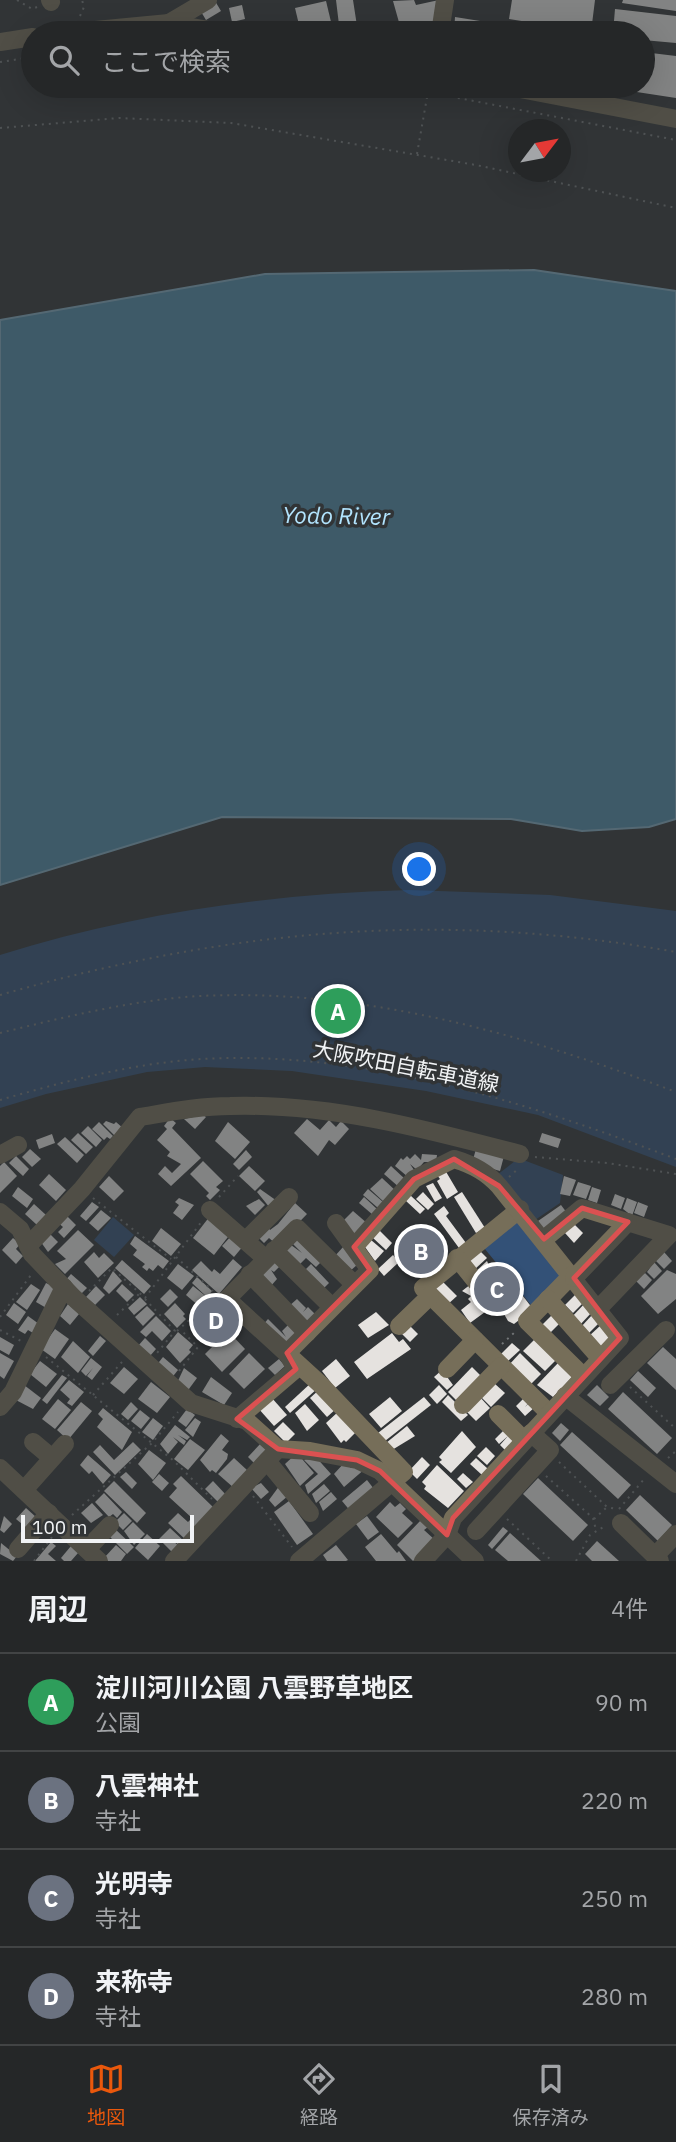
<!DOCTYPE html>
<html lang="ja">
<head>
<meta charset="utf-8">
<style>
	body { margin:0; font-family:"IBM Plex Sans","Noto Sans JP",sans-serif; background:#313334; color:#f1f3f6 }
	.compass { position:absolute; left:508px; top:119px; width:63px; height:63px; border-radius:50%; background:#252728; box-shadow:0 7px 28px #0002; rotate:58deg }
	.scale { position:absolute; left:21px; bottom:18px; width:173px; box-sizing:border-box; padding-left:7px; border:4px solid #f1f3f5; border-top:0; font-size:19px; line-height:24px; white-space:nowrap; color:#f1f3f5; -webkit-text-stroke:5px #313436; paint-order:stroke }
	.you { position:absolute; left:420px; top:870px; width:24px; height:24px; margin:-18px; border:5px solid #fff; border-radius:50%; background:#1a73e8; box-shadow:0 0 0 10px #1a73e833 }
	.badge { display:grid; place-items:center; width:46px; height:46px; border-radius:50%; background:#ea580c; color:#fff; font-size:23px; font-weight:700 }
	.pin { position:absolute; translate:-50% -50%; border:4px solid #fff; box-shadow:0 2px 7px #0006 }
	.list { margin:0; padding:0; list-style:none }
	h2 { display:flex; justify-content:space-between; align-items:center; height:91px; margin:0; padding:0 28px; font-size:30px }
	h2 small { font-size:23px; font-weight:400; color:#a3a5a8 }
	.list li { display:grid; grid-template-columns:46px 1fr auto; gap:21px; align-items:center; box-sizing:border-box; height:98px; padding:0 28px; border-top:2px solid #424445 }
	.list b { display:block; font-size:26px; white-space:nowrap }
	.list p { margin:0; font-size:23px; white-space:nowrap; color:#a3a5a8 }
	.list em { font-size:23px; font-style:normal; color:#a3a5a8 }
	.icon { flex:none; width:38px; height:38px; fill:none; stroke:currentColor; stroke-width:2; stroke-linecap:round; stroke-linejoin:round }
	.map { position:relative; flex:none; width:676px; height:1561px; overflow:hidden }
	.search { position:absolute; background:#252728; box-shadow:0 7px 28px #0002; left:21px; right:21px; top:21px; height:77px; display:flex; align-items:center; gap:18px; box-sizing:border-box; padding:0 24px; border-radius:38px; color:#a3a5a8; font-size:26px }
	.sheet { height:483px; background:#252728 }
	nav { display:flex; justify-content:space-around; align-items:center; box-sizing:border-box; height:98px; border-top:2px solid #424445; background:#252728; font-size:19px; color:#a3a5a8 }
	nav a { display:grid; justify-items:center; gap:4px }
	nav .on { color:#ea580c }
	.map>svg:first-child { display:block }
</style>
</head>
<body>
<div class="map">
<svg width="676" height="1561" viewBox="0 0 676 1561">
	<rect width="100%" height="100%" fill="#313436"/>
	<g fill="#335177">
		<path d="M409 890 550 895 676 911V1167L538 1115 426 1091 292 1071 205 1067 147 1072 46 1094 0 1108V955C134 913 269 894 409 890Z"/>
		<polygon points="515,1161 526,1161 563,1175 560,1203 535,1220 497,1175"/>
		<polygon points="113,1217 134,1235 114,1257 94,1240"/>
		<polygon points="515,1217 567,1277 535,1310 480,1243"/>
	</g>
	<polygon fill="#4e87a4" stroke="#7fa7bc" stroke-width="2" points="534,270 676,291 676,819 649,827 582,831 511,819 222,817 0,885 0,320 265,274"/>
	<g fill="#e5e2df">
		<polygon points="336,0 353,0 357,26 377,26 377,33 340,33"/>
		<polygon points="414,0 416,5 439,0 436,29 402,33 393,1"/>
		<polygon points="512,0 595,0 591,32 509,19"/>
		<polygon points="623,0 676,0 676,11 622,3"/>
		<polygon points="215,1 221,11 206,20 200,10"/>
		<polygon points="326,1 332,26 301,33 295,8"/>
		<polygon points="242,5 245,19 232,22 229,8"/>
		<polygon points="615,9 676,16 676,43 643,40 643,33 613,33"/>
		<polygon points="455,17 549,32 549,33 454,33"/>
		<polygon points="643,52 676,56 676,98 604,87 643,86"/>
		<polygon points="203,1115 206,1117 195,1129 184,1119"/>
		<polygon points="170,1118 176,1123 172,1128 201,1158 171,1186 158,1174 165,1166 172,1173 181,1164 167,1156 170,1152 157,1140 167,1129 164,1126"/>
		<polygon points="307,1119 320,1130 329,1120 336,1127 341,1121 349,1129 335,1145 329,1140 318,1156 294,1133"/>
		<polygon points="106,1121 114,1124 116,1122 124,1129 116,1137 103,1124"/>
		<polygon points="99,1122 113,1136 110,1139 107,1137 104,1140 92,1129"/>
		<polygon points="228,1122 250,1142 235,1159 215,1141"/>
		<polygon points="88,1126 102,1140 96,1147 81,1133"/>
		<polygon points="78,1133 93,1147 86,1154 71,1140"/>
		<polygon points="542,1133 561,1139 558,1148 539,1142"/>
		<polygon points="52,1134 55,1143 39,1149 36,1140"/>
		<polygon points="65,1137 84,1155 77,1163 57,1144"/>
		<polygon points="30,1149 41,1159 32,1167 22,1157"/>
		<polygon points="476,1149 504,1156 500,1171 472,1163"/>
		<polygon points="246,1150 252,1157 239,1170 233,1164"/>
		<polygon points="415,1154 421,1160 422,1154 437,1155 436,1162 424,1162 417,1170 410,1164 414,1170 408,1177 395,1166 401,1158 403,1160 407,1156 410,1159"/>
		<polygon points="16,1156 29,1169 23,1176 9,1163"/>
		<polygon points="203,1161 223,1181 216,1187 220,1190 210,1200 206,1196 209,1193 190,1174"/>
		<polygon points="4,1162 17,1176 0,1193 0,1166"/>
		<polygon points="249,1166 265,1181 255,1191 239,1176"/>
		<polygon points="391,1166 406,1180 400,1188 384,1174"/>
		<polygon points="445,1170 458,1192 447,1199 437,1181 440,1179 437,1175"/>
		<polygon points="49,1174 66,1190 56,1201 39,1185"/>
		<polygon points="109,1176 124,1191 114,1201 99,1187"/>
		<polygon points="564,1176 576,1180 570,1196 560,1194"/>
		<polygon points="382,1178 397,1192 384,1202 370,1189"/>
		<polygon points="578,1182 591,1186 586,1199 573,1195"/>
		<polygon points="433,1183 442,1198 435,1202 426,1186"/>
		<polygon points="18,1187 33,1199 27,1208 12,1196"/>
		<polygon points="592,1187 601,1190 597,1203 588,1200"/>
		<polygon points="260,1189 277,1201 270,1208 257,1192"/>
		<polygon points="368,1189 383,1202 378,1208 363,1195"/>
		<polygon points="423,1192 434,1204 428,1210 416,1199"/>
		<polygon points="462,1192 485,1228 476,1233 454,1197"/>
		<polygon points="615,1194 625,1198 621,1209 611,1205"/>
		<polygon points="410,1195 425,1209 420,1214 405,1200"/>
		<polygon points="364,1197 378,1210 373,1215 359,1203"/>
		<polygon points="179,1198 194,1205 182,1220 173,1213 179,1205 175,1202"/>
		<polygon points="627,1198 637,1202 632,1216 623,1209"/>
		<polygon points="259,1199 265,1205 255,1215 246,1206"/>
		<polygon points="92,1202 99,1207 86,1221 80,1216"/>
		<polygon points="638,1202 648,1206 644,1217 634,1213"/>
		<polygon points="295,1203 307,1214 277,1245 269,1238 264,1243 258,1237 268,1227 270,1230 278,1224"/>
		<polygon points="34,1204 46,1215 37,1225 25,1214"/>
		<polygon points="561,1205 567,1213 544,1231 538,1221"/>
		<polygon points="444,1206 449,1213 446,1216 466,1243 459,1248 434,1214"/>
		<polygon points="101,1210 111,1218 98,1231 89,1223"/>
		<polygon points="353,1211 368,1224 354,1235 343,1221"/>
		<polygon points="64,1213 76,1225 64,1238 58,1232 63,1227 56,1221"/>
		<polygon points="210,1216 231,1233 214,1255 193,1238"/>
		<polygon points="574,1224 583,1233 574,1243 565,1233"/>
		<polygon points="161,1228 181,1244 171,1256 152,1241"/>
		<polygon points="46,1230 58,1242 48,1252 38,1238"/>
		<polygon points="78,1230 94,1245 65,1274 55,1264 66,1259 57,1251"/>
		<polygon points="379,1230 392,1243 386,1250 372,1237"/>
		<polygon points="431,1233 440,1243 423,1262 400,1240 407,1234 415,1243 420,1240 423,1243"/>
		<polygon points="232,1235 244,1245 234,1257 222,1246"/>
		<polygon points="135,1236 169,1261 163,1269 158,1265 153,1271 149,1268 147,1271 142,1267 145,1264 133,1255 137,1250 130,1244"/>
		<polygon points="300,1237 324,1259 316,1267 306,1258 297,1267 283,1254 291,1245 302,1253 293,1244"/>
		<polygon points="13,1238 20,1244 16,1249 23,1256 16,1264 2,1250"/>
		<polygon points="371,1240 384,1251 375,1261 365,1247"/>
		<polygon points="344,1246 358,1264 349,1272 334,1257"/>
		<polygon points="479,1250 487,1258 474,1270 467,1262"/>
		<polygon points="94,1252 99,1258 104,1253 114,1263 98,1278 84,1262"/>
		<polygon points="664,1252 672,1261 664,1269 655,1260"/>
		<polygon points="393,1255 399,1262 384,1276 378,1269"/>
		<polygon points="273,1257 281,1265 274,1272 271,1270 277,1279 270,1287 257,1273"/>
		<polygon points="233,1259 242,1267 219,1294 192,1270 201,1261 212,1272 214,1269 220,1274"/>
		<polygon points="122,1260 151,1286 144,1294 115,1268"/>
		<polygon points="487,1261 492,1273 483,1283 474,1273"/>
		<polygon points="654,1262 662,1271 654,1279 647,1272"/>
		<polygon points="178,1264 194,1276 182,1290 167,1278"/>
		<polygon points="311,1264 329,1283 320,1292 302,1273"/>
		<polygon points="667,1270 676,1274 676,1299 658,1314 641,1296"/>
		<polygon points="113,1271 122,1281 109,1294 103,1288"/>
		<polygon points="502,1272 514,1287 488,1313 477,1303 485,1312 470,1323 461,1310 471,1302 468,1299 471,1296 462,1291 471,1284 484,1299 486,1297 479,1289"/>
		<polygon points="645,1273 652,1280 644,1289 635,1280"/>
		<polygon points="71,1274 87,1288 79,1296 64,1282"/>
		<polygon points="197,1277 212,1291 207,1297 192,1283"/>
		<polygon points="441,1280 457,1296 447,1305 432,1290"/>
		<polygon points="46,1283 59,1289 48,1309 36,1302"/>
		<polygon points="31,1284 40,1290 27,1310 16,1302"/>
		<polygon points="122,1284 134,1295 127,1302 116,1291"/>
		<polygon points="96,1286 105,1295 95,1305 86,1297"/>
		<polygon points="193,1286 208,1298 200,1307 186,1295"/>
		<polygon points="170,1289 178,1297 168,1307 160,1299"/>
		<polygon points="519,1291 533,1309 514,1324 508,1321 500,1307"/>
		<polygon points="577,1293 585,1301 573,1313 565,1305"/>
		<polygon points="140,1297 147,1304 134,1315 128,1308"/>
		<polygon points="297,1299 306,1308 303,1312 308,1307 317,1316 309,1325 288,1307"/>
		<polygon points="221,1300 233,1313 230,1315 233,1318 215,1335 212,1332 210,1334 194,1323"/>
		<polygon points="586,1302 593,1311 578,1327 570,1319"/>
		<polygon points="14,1303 26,1312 18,1324 6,1315"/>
		<polygon points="175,1303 185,1314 183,1316 186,1319 177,1328 164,1314"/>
		<polygon points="68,1304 79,1314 70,1325 60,1316"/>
		<polygon points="147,1306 155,1314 143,1326 135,1317"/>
		<polygon points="376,1312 389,1325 368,1338 358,1325"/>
		<polygon points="554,1313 562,1321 546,1337 538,1329"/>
		<polygon points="592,1315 599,1323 588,1334 581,1327"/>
		<polygon points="28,1316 39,1324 33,1333 28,1330 25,1334 18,1330"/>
		<polygon points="156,1316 171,1331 162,1341 152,1331 146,1337 140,1332"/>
		<polygon points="238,1316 245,1323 234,1335 226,1327"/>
		<polygon points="268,1319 286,1337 282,1331 291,1322 300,1330 285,1349 262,1326"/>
		<polygon points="601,1325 609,1338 601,1347 588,1337"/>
		<polygon points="410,1326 418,1334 410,1342 402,1334"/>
		<polygon points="55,1329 69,1339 55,1359 41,1349"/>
		<polygon points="228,1331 245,1349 222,1372 205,1354"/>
		<polygon points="178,1332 193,1345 189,1350 191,1352 180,1363 166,1347"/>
		<polygon points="392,1333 399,1342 403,1339 411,1349 367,1379 354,1362"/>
		<polygon points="100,1336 106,1341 93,1356 88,1351"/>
		<polygon points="0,1337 14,1345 9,1355 0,1350"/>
		<polygon points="145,1338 156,1349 150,1356 138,1346"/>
		<polygon points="536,1338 558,1358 545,1371 523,1351"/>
		<polygon points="73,1341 90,1357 78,1373 61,1357"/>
		<polygon points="512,1343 520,1350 508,1361 501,1354"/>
		<polygon points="663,1347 676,1359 676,1390 647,1363"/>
		<polygon points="0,1353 14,1361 4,1379 0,1376"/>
		<polygon points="249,1353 265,1369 244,1389 229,1374"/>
		<polygon points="520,1353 541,1374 529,1386 508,1366"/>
		<polygon points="163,1357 178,1370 170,1380 155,1367"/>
		<polygon points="91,1358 102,1367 92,1380 87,1376 93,1368 86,1376 81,1371"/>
		<polygon points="279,1359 285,1366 275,1375 268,1368"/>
		<polygon points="336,1359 350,1376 335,1388 322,1371"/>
		<polygon points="40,1361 57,1374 46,1387 30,1374"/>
		<polygon points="559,1362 573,1376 553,1397 537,1385"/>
		<polygon points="124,1367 138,1379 124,1394 110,1383"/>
		<polygon points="472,1367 484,1379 459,1403 448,1392"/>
		<polygon points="184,1368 197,1378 186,1393 176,1385"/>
		<polygon points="442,1370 453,1385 447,1390 434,1377"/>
		<polygon points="638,1371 656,1388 648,1397 630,1380"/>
		<polygon points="62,1375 67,1378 47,1404 42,1400"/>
		<polygon points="211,1377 232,1393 224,1405 202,1392"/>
		<polygon points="69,1380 84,1392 72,1406 67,1403 70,1399 60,1390"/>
		<polygon points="151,1382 170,1397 157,1413 138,1399"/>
		<polygon points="312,1382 318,1388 290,1413 285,1407"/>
		<polygon points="494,1383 505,1393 491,1407 480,1396"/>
		<polygon points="24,1385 41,1398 33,1409 14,1399"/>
		<polygon points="439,1385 447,1394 437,1404 429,1395"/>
		<polygon points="597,1385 609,1397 600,1406 587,1395"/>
		<polygon points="320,1389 337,1408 327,1417 310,1398"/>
		<polygon points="623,1392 672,1438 657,1454 608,1409"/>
		<polygon points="448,1395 468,1415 461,1421 442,1402"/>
		<polygon points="478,1395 490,1408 476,1421 464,1409"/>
		<polygon points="526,1396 530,1401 525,1407 530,1402 535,1407 525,1416 516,1406"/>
		<polygon points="271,1397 287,1415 274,1426 258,1408"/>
		<polygon points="390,1397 402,1411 381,1428 369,1414"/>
		<polygon points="424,1397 431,1405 385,1441 378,1433"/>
		<polygon points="58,1399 71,1410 55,1429 42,1419"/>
		<polygon points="81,1402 92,1411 68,1440 57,1430"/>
		<polygon points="131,1402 138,1409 128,1420 121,1414"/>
		<polygon points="305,1404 319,1420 307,1431 295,1413"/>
		<polygon points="103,1408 132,1432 122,1450 97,1427 103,1419 98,1414"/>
		<polygon points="187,1409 195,1415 186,1427 178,1421"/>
		<polygon points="140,1410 150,1418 141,1429 131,1421"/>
		<polygon points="339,1411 358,1430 346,1442 344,1440 341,1443 326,1423"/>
		<polygon points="153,1418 163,1426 153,1440 142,1432"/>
		<polygon points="195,1418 201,1422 193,1437 185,1430"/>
		<polygon points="283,1422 295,1434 286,1443 274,1431"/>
		<polygon points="561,1423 569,1430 560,1441 552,1433"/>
		<polygon points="175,1425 190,1437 187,1440 178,1435 186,1441 184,1445 173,1437 178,1442 168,1454 160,1444"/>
		<polygon points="407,1426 415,1436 392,1450 386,1443"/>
		<polygon points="505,1429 514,1441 505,1450 500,1445 508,1436 499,1444 495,1439"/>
		<polygon points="462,1431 476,1447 451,1473 439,1462 442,1460 439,1457"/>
		<polygon points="572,1432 631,1485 618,1499 560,1445"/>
		<polygon points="221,1434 229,1441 222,1450 228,1454 227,1459 216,1473 212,1470 210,1472 200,1460"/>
		<polygon points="190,1439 205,1450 188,1470 174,1459"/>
		<polygon points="133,1442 141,1450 115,1475 93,1452 100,1445 114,1460"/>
		<polygon points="262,1442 270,1450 256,1465 248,1457"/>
		<polygon points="486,1447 495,1456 487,1465 477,1456"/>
		<polygon points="149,1450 166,1463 153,1480 138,1464"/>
		<polygon points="297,1453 314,1473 300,1486 285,1464"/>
		<polygon points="88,1455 111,1475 103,1484 92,1471 89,1474 80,1465"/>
		<polygon points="314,1455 331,1474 308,1494 305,1485 318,1474 304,1460"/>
		<polygon points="422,1457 430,1465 417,1479 409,1471"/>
		<polygon points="234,1458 248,1471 234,1488 218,1474"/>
		<polygon points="476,1458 488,1469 482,1475 470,1464"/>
		<polygon points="345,1462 351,1468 356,1464 366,1468 344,1487 334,1474"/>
		<polygon points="437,1465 464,1491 448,1508 424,1489 426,1486 422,1482"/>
		<polygon points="126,1472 137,1483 132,1489 120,1477"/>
		<polygon points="463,1473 473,1482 466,1488 457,1479"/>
		<polygon points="159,1474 169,1483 162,1491 152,1482"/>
		<polygon points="181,1476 213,1507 187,1541 168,1523 178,1513 188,1522 192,1518 169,1497 177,1488 173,1484"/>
		<polygon points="538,1478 588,1525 573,1541 523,1494"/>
		<polygon points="367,1480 377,1493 352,1513 342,1501"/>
		<polygon points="114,1481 146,1513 137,1523 104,1491"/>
		<polygon points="213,1481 228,1497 220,1504 205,1489"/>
		<polygon points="261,1483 269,1492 261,1499 251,1488"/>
		<polygon points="324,1484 330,1491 316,1503 312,1494"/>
		<polygon points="280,1485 289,1495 275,1507 269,1500"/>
		<polygon points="331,1492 337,1499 323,1511 319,1502"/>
		<polygon points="104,1493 122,1512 117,1518 113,1514 109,1517 95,1502"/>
		<polygon points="640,1495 672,1525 658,1541 626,1510"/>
		<polygon points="289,1501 313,1534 297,1545 274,1512"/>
		<polygon points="390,1502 395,1507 400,1503 406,1509 402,1513 413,1523 398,1538 376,1517"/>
		<polygon points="92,1503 103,1515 91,1523 81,1513"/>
		<polygon points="26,1508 37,1518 28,1529 16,1519"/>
		<polygon points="124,1513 132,1521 123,1530 115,1522"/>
		<polygon points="4,1516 12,1524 4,1533 0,1530"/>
		<polygon points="367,1516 379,1532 368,1540 356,1524"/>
		<polygon points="421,1520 428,1527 424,1530 435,1540 413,1561 397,1545"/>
		<polygon points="133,1522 145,1534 134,1545 124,1531"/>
		<polygon points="113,1527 134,1547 127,1554 107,1534"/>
		<polygon points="503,1527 508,1531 492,1549 488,1545"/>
		<polygon points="170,1528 185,1542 181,1546 173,1541 180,1547 174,1554 159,1539"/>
		<polygon points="510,1533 541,1561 508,1561 495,1550"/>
		<polygon points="147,1534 160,1546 148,1560 135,1548"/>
		<polygon points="381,1534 397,1553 399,1551 406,1561 376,1561 365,1547"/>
		<polygon points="597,1541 619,1561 592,1561 585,1554"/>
		<polygon points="51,1542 56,1546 48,1554 56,1561 35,1561"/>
		<polygon points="1,1543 17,1556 13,1561 0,1554"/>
		<polygon points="116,1545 126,1554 121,1561 108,1561 104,1558"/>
		<polygon points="336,1545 348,1560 346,1561 327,1561 323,1555"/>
		<polygon points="71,1546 78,1553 71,1561 64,1561 61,1558"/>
	</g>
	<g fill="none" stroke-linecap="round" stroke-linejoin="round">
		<g stroke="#737678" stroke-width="2" stroke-dasharray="2 5" stroke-linecap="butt">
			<polyline points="17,0 32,9 37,7"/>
			<polyline points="80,16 84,7 82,0"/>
			<polyline points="0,62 33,57"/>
			<polyline points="396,86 676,140"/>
			<polyline points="0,128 119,118 231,123 476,165 676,208"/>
			<polyline points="417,154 429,86"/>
			<path d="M0 995C231 929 438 910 676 952"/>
			<path d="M0 1033C65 1017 132 1000 199 996 363 988 524 1034 676 1092"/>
			<path d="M0 1100C66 1081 134 1063 202 1059 364 1050 526 1102 676 1159"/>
			<polyline points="535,1157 607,1163 676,1174"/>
			<polyline points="509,1177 518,1169"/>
			<polyline points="219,1197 238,1176"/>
			<polyline points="93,1198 171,1259"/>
			<polyline points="176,1257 213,1291"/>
			<polyline points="89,1291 112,1268 145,1298 202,1221"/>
			<polyline points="145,1299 175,1331 157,1353"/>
			<polyline points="117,1315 139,1294"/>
			<polyline points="0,1317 31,1275"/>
			<polyline points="0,1330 21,1341"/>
			<polyline points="177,1331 212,1300"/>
			<polyline points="502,1344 516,1331"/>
			<polyline points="46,1357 174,1461 212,1499"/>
			<polyline points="179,1371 198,1347 180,1329"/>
			<polyline points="630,1387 676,1429"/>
			<polyline points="93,1395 122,1362"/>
			<polyline points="668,1458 676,1451"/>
			<polyline points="559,1462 607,1507 616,1509"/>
			<polyline points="546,1476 593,1518 596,1530"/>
			<polyline points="253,1496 292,1547"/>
			<polyline points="619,1509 645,1478"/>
			<polyline points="72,1515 152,1443 178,1412"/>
			<polyline points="507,1519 552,1561"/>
			<polyline points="594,1519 607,1507"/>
			<polyline points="34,1561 52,1537"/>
			<polyline points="576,1561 590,1535 605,1526"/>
		</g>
		<g stroke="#766e59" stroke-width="18">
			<polyline points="50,0 51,2"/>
			<polyline points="169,23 208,0"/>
			<polyline points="64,33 169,23 226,33"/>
			<polyline points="440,33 445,0"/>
			<polyline points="0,42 33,37"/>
			<polyline points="505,86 676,119"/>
			<polyline points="0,1155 18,1145"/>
			<polyline points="520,1209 423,1288 549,1413"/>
			<polyline points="210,1210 265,1258"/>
			<polyline points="0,1212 20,1229 32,1254 73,1297 191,1403 247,1421 278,1449 310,1451 357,1460 380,1471 475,1561"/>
			<polyline points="544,1239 582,1208 669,1235 598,1309"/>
			<polyline points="246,1240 289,1197"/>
			<path d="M28 1246 82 1189 140 1117C170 1112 200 1106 230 1106 328 1103 426 1129 520 1154"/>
			<path d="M354 1247 414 1179 454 1159C471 1164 487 1172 499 1186L620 1338 453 1518 447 1535 423 1561"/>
			<polyline points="274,1250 332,1307"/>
			<polyline points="457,1258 477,1283"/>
			<polyline points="250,1274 307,1333"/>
			<polyline points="572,1275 527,1321 583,1376"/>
			<polyline points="574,1278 628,1222"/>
			<polyline points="548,1299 600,1358"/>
			<polyline points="399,1326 430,1296"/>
			<polyline points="447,1369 475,1340"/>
			<polyline points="610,1385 666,1330"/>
			<polyline points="565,1396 676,1484"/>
			<polyline points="463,1405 501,1366"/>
			<polyline points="0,1407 13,1392 64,1287"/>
			<polyline points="498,1414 524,1440"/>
			<polyline points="237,1419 296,1369 287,1353 370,1270 336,1223"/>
			<polyline points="33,1442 52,1458"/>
			<polyline points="267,1461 310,1513"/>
			<polyline points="0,1468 99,1561"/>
			<polyline points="24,1490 65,1444"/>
			<polyline points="621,1523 660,1561"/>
			<polyline points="476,1531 550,1450 531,1433"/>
			<polyline points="18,1549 49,1513"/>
			<polyline points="87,1549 110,1525"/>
			<polyline points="655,1556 676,1534"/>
			<polyline points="174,1561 278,1449"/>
			<polyline points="299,1561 404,1472 320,1384 227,1299 297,1228 354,1284"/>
		</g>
	</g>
	<path d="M0 0H676V1561H0ZM454 1159 499 1186 544 1239 582 1208 628 1222 574 1278 620 1338 453 1518 447 1535 380 1471 357 1460 278 1449 237 1419 296 1369 287 1353 370 1270 354 1247 414 1179Z" fill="#313436" fill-opacity=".55" fill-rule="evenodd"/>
	<path fill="none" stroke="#db5151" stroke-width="5" stroke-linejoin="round" d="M454 1159 499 1186 544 1239 582 1208 628 1222 574 1278 620 1338 453 1518 447 1535 380 1471 357 1460 278 1449 237 1419 296 1369 287 1353 370 1270 354 1247 414 1179Z"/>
	<g text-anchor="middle" stroke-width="7" stroke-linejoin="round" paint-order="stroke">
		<g font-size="21" fill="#f1f3f5" stroke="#313436">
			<text transform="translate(406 1067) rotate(11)" y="7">大阪吹田自転車道線</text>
		</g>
		<g font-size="23" font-style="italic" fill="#b2e4fe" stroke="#313436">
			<text transform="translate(336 516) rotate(1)" y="8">Yodo River</text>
		</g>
	</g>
</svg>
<svg class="compass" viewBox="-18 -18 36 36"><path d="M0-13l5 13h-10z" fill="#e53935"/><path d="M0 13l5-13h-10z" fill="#a3a5a8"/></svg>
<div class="scale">100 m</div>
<div class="you"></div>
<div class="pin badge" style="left:338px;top:1011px;background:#2e9e5b">A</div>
<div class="pin badge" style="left:421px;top:1251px;background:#6b7280">B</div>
<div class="pin badge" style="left:497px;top:1289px;background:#6b7280">C</div>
<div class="pin badge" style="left:216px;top:1320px;background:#6b7280">D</div>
<div class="search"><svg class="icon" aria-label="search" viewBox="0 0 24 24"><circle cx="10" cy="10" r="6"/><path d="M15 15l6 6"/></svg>ここで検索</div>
</div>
<section class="sheet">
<h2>周辺<small>4件</small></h2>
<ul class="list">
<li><span class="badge" style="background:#2e9e5b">A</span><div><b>淀川河川公園 八雲野草地区</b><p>公園</p></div><em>90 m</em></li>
<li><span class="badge" style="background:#6b7280">B</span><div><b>八雲神社</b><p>寺社</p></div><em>220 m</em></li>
<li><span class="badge" style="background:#6b7280">C</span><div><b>光明寺</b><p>寺社</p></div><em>250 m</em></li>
<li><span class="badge" style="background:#6b7280">D</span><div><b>来称寺</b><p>寺社</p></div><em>280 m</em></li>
</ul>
</section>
<nav>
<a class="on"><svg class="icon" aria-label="map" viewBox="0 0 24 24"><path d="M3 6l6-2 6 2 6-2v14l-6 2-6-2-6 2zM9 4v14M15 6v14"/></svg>地図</a>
<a><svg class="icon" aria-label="directions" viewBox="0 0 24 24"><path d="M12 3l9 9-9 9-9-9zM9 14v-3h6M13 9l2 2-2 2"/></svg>経路</a>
<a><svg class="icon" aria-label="saved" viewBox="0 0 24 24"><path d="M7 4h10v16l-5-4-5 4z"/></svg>保存済み</a>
</nav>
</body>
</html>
